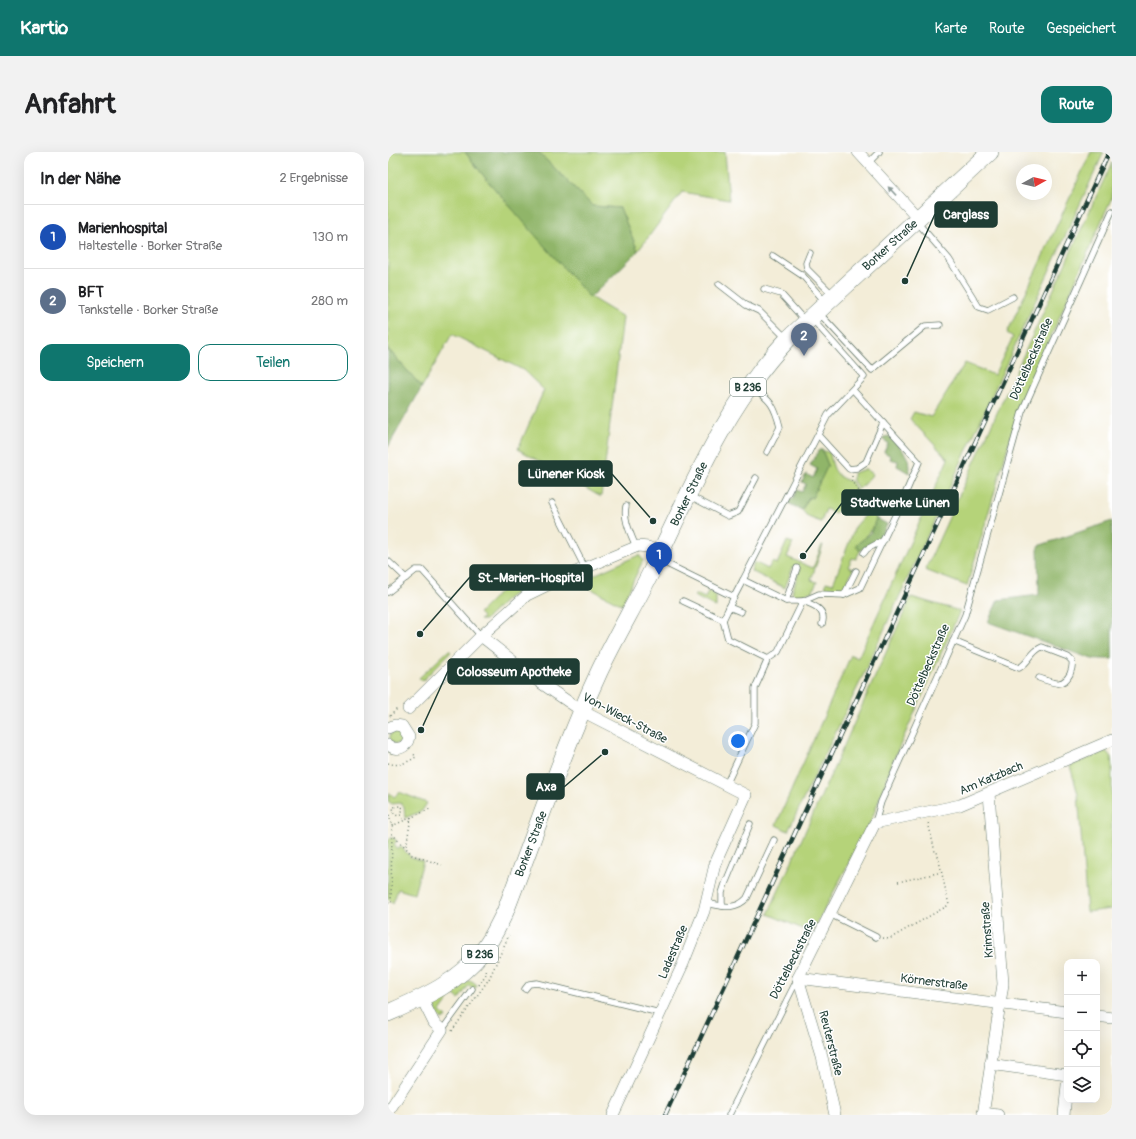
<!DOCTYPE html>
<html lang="de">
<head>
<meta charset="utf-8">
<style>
	body { margin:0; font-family:Pangolin,sans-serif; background:#f2f2f2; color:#202124 }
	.controls { position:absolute; right:12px; bottom:12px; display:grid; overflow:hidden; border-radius:8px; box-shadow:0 4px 16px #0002 }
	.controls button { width:36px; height:36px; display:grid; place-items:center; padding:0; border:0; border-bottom:1px solid #e0e0e0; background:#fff; color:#202124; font:20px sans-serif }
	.compass { position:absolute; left:628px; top:12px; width:36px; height:36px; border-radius:50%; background:#fff; box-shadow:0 4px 16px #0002; rotate:82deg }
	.you { position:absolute; left:350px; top:589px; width:14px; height:14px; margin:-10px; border:3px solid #fff; border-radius:50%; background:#1a73e8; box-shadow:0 0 0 6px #1a73e833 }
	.badge { display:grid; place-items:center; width:26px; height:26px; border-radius:50%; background:#0f766e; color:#fff; font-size:13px; font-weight:700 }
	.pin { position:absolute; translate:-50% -33px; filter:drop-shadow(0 1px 2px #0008) }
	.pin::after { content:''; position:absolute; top:21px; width:14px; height:12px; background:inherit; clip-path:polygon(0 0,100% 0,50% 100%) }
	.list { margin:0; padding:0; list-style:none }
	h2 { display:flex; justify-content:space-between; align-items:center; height:52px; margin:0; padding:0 16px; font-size:17px }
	h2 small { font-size:13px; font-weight:400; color:#757577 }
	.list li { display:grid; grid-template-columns:26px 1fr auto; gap:12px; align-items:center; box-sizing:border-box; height:64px; padding:0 16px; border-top:1px solid #e0e0e0 }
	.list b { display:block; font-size:15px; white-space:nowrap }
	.list p { margin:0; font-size:13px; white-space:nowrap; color:#757577 }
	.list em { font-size:13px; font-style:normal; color:#757577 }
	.actions { display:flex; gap:8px; padding:12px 16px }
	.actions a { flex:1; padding:9px 0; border:1px solid #0f766e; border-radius:12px; text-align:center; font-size:14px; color:#0f766e }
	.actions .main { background:#0f766e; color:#fff }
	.icon { flex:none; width:22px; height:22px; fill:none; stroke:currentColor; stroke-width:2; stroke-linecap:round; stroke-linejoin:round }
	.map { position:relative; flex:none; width:724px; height:963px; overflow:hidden; border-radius:12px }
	header { display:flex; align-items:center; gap:24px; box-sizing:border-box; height:56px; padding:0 20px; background:#0f766e; color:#fff }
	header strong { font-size:19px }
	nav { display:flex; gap:22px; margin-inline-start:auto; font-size:14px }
	.intro { display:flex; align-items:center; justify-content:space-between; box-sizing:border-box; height:96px; padding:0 24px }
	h1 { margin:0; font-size:28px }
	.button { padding:10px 18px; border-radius:12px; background:#0f766e; color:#fff; font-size:14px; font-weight:700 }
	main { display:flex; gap:24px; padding:0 24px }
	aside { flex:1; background:#fff; border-radius:12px; box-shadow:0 4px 16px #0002 }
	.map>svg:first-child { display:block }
</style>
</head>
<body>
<header>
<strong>Kartio</strong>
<nav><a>Karte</a><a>Route</a><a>Gespeichert</a></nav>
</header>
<div class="intro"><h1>Anfahrt</h1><a class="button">Route</a></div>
<main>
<aside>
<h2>In der Nähe<small>2 Ergebnisse</small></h2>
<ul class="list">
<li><span class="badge" style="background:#1a4fb4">1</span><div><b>Marienhospital</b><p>Haltestelle · Borker Straße</p></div><em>130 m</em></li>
<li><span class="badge" style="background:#5c6f8a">2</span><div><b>BFT</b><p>Tankstelle · Borker Straße</p></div><em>280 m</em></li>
</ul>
<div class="actions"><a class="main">Speichern</a><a>Teilen</a></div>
</aside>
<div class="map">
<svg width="724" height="963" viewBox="0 0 724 963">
	<rect width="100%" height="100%" fill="#fff"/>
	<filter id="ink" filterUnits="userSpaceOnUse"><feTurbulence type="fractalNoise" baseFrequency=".025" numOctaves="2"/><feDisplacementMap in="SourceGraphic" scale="8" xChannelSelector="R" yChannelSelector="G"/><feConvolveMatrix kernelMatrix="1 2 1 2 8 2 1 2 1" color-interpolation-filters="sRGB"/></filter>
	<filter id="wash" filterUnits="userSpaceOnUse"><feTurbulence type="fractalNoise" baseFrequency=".012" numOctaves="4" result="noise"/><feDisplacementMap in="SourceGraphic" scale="16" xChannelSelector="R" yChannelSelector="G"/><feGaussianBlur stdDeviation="0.9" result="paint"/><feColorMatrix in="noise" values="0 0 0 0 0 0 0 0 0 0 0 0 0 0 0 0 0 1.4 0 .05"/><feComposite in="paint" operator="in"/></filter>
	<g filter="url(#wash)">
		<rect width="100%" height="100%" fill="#f3edd8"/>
		<g fill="#b5d379" stroke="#6a8856">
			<polygon points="0,0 77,0 99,28 202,145 235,165 213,345 130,297 156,238 135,218 64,182 34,235 0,197"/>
			<polygon points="150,0 337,0 341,48 294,40 250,99 232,56 205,54"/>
			<polygon points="703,0 716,0 472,530 400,679 388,673 463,503 470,506 560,307 522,267 526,260 543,265 577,211 606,223 625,185 619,181"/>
			<polygon points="724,10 724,45 630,260 579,434 537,418"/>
			<path d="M434 298 442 301C444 315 448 327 463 329L469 339 447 361 438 357 433 370 420 365 414 358 421 345 424 346 440 313Z"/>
			<polygon points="478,317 485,322 471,337 465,329 465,321"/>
			<path d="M482 358 488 366C485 379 478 385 468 393L472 399 468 407 464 406 460 415 465 417C456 436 459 439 437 438L438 430 445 432 467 375Z"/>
			<polygon points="399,389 405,391 399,405 425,416 434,393 435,393 423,428 429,430 425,439 407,445 404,440 412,417 405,415 397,436 363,419 366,410 380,417 384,410 389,412"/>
			<polygon points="251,403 255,408 234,453 194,432 192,429"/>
			<polygon points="136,416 148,427 120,446 97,468 92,468 95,465 91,461"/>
			<polygon points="321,437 328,444 328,455 306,444 308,442 317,446"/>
			<polygon points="523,445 572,459 505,609 484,667 424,781 380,762"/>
			<polygon points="61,498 63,500 34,529 31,526"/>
			<circle cx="9" cy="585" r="7"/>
			<polygon points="718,599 723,605 724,614 724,757 699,760 690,642 682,614"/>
			<polygon points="11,640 39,651 34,659 17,666 16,654 12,651 4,652 0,649 2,641 6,645"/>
			<polygon points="3,686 5,686 9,689 6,692 10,697 13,695 23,705 35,709 26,742 10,737 5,751 0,747 0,689"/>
			<polygon points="79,829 84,829 89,833 86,837 81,833 71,847 65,842 52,860 59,865 54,868 50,864 47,855 48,852"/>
		</g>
		<g fill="#90b569" stroke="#58794e">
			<polygon points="77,0 150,0 205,54 232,56 250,99 202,146 99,28"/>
			<polygon points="0,197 34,235 0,295"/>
			<path d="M501 284C510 292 526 308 521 321L509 314 510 309 502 307 503 304 496 300 500 291 494 287 496 285Z"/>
			<polygon points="431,298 434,298 440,313 424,346 421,345 414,358 400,351 402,347 405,347 409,338 414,340 418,332 414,330 418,322 425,326 429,317 422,313"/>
			<polygon points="488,366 499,372 494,383 472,399 468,393 483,381"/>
			<polygon points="724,369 724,507 704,507 600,470 610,448 651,443 650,394"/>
		</g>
	</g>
	<g filter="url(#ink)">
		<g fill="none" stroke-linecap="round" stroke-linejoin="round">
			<defs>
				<g id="lane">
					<polyline points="480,11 491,0"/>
					<polyline points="529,70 561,107 591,155 600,158 625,145"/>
					<polyline points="422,101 418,111 419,117 445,143"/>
					<polyline points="385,104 415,124 438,151"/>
					<polyline points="331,132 358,153 371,159 398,186"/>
					<polyline points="376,137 393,142 418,170"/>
					<polyline points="431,161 484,218 537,174 552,173"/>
					<path d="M364 234C382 249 386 251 392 275L379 300"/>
					<polyline points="430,283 461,317 469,316 478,310 495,271"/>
					<polyline points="302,344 340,364 350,360 368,326"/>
					<polyline points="164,351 197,416"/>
					<path d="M238 354C235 368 243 382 248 395"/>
					<polyline points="476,401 479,397 496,388"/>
					<polyline points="271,408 346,445 355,428 398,449 415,449 431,442 456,443 472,436 515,347 531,310 465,238"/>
					<polyline points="0,409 18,426"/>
					<polyline points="355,428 440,263 476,225 424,167"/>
					<polyline points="0,440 28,418 34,418 93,484"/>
					<polyline points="456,443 468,419"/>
					<polyline points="346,445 335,468 340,487 380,507"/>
					<polyline points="295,449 335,468"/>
					<polyline points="398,449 409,416"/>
					<polyline points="341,455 353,460"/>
					<path d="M565 489 631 516C641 511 643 499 654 495L680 505 684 509C685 514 684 517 682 522 674 537 665 530 651 526"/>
					<path d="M338 633 367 571V536L380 507 390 500 415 449C426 453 439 458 434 472"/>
					<polyline points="487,671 493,650 577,463 634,260 724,59"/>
					<path d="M318 751C334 754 347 759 359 746L386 688"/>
					<polyline points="334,754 334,741 337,732 362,672"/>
					<polyline points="442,762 488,785"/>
					<polyline points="137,837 141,832 149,831 272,861"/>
					<polyline points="54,878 84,837"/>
					<polyline points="341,963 409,828"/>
				</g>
				<g id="street">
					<polyline points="470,0 531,67"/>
					<polyline points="93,484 150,529 194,559 358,643 327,712 316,759 295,812 225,963"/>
					<polyline points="20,557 93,484 139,443 178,424 250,394 260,395 272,401"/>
					<path d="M0 576 7 573 14 574 21 585C19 596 9 600 0 593"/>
					<polyline points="410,826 487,671 572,653 724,588"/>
					<polyline points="410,826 679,860"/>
					<polyline points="410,826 434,905 447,963"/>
					<polyline points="709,864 724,866"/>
					<polyline points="602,912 679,923"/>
					<polyline points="0,960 54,878 46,871 34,847"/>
					<polyline points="595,961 610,963"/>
					<polyline points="595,963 615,832 601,641"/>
					<polyline points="676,963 679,933"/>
				</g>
				<path id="primary" d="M0 861C34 846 70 831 94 800 104 788 110 774 117 760 148 680 175 598 211 520 229 482 251 446 269 408 306 330 340 250 400 187L602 0"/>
			</defs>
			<use href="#lane" stroke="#697b6d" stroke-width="7"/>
			<use href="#street" stroke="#697b6d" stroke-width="12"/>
			<use href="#primary" stroke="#697b6d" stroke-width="18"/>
			<g stroke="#697b6d" stroke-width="1.5" stroke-dasharray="1 3" stroke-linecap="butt">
				<polyline points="464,324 464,330 477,347"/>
				<polyline points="2,564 9,557"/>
				<path d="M0 611C10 615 20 610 28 605L25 601"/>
				<polyline points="0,659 4,674"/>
				<polyline points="13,663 10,664 6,662 5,655 12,654 15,656 13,663 16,669"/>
				<polyline points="23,665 18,696 24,703 54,713"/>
				<polyline points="4,682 18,696"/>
				<polyline points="510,730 554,720"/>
				<polyline points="0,750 3,751 4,674 44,656"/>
				<polyline points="495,786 501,787 561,753 549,700 547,700 540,670"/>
				<polyline points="91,833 98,822 97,817"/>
				<polyline points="64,879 101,827 121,783"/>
			</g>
			<use href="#lane" stroke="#fff" stroke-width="5.5"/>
			<use href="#street" stroke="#fff" stroke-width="11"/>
			<use href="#primary" stroke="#fff" stroke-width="17"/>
			<defs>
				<polyline id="rail" points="277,963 721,0"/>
			</defs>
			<use href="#rail" stroke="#1f3d34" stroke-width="4.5"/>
			<use href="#rail" stroke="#fff" stroke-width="3" stroke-dasharray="9" stroke-linecap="butt"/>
		</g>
		<defs><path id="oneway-solid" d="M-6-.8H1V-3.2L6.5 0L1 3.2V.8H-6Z"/></defs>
		<use fill="#8f9e9a" href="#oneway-solid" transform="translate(504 39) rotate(-133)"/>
	</g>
	<g text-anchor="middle" stroke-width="3" stroke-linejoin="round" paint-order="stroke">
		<g fill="#fff" stroke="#627771" stroke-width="1">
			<rect x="342" y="226" width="36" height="18" rx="3"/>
			<rect x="74" y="793" width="36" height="18" rx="3"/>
		</g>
		<g font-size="11" font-weight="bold" fill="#1f3d34">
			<text x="360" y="239">B 236</text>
			<text x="92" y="806">B 236</text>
		</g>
		<g font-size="12" fill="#1f3d34" stroke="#fff">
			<text transform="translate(502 93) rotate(-42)" y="4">Borker Straße</text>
			<text transform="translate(643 207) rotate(-66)" y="4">Döttelbeckstraße</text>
			<text transform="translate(301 342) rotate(-64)" y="4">Borker Straße</text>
			<text transform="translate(540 513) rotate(-66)" y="4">Döttelbeckstraße</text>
			<text transform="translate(237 566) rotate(28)" y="4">Von-Wieck-Straße</text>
			<text transform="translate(603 626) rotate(-23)" y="4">Am Katzbach</text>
			<text transform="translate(143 692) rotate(-69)" y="4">Borker Straße</text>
			<text transform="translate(599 778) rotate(-94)" y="4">Krimstraße</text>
			<text transform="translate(285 800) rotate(-67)" y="4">Ladestraße</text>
			<text transform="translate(405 807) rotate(-63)" y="4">Döttelbeckstraße</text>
			<text transform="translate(546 830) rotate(7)" y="4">Körnerstraße</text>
			<text transform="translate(443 891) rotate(76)" y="4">Reuterstraße</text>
		</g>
	</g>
	<path fill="none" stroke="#1f3d34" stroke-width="1.5" d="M517 129L547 62M265 369L224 322M415 404L454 351M32 482L82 425M33 578L60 519M217 600L176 635"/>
	<g fill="#1f3d34" stroke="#fff" stroke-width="1.5">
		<circle cx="517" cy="129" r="4"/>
		<circle cx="265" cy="369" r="4"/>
		<circle cx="415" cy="404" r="4"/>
		<circle cx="32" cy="482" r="4"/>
		<circle cx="33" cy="578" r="4"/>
		<circle cx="217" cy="600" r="4"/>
	</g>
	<g fill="#1f3d34" stroke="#1f3d34" stroke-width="1.5">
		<rect x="547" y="50" width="62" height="25" rx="4"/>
		<rect x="131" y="309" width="93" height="25" rx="4"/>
		<rect x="454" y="338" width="116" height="25" rx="4"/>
		<rect x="82" y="413" width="122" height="25" rx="4"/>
		<rect x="60" y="507" width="131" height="25" rx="4"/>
		<rect x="139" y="622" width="37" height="25" rx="4"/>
	</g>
	<g font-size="13" text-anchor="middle" font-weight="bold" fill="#fff">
		<text x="578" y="67">Carglass</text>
		<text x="178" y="326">Lünener Kiosk</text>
		<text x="512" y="355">Stadtwerke Lünen</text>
		<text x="143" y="430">St.-Marien-Hospital</text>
		<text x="126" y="524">Colosseum Apotheke</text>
		<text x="158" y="639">Axa</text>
	</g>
</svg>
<div class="controls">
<button>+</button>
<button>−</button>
<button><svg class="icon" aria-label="locate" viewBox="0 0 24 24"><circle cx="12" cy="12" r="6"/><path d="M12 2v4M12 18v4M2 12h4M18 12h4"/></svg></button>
<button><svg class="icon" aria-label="layers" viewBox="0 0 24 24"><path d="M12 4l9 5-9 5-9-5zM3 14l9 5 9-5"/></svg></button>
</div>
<svg class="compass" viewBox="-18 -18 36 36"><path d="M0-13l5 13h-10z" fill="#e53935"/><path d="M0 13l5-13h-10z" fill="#757577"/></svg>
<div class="you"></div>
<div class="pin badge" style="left:271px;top:423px;background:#1a4fb4">1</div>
<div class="pin badge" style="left:416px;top:204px;background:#5c6f8a">2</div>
</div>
</main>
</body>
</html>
